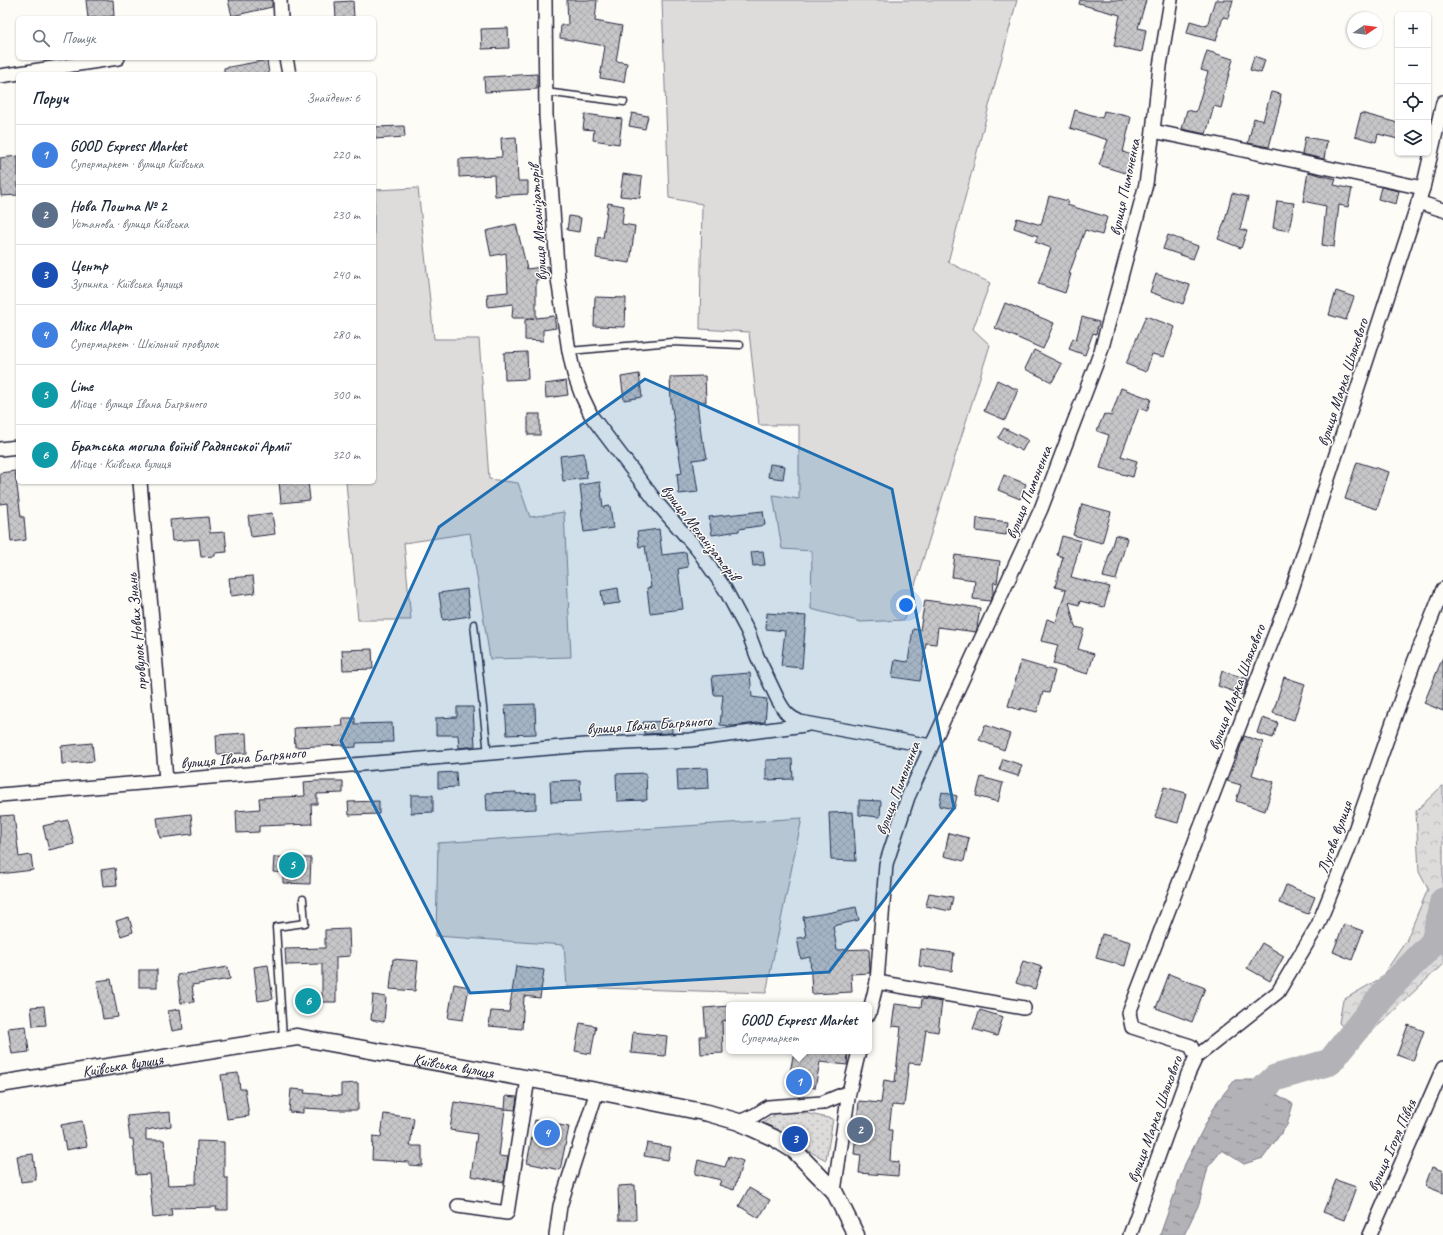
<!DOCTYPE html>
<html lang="uk">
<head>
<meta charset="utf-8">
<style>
	body { margin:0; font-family:Caveat,sans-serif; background:#f6f6f7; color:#1f2937 }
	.controls { position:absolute; right:12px; top:12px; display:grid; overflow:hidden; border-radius:6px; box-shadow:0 1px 3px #0004 }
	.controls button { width:36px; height:36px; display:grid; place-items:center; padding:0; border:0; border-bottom:1px solid #e0e1e3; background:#fff; color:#1f2937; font:20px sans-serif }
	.compass { position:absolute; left:1347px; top:12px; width:36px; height:36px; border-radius:50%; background:#fff; box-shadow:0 1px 3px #0004; rotate:77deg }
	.you { position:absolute; left:906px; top:605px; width:14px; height:14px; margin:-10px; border:3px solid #fff; border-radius:50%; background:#1a73e8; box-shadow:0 0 0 6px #1a73e833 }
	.badge { display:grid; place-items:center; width:26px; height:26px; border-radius:50%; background:#d93025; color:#fff; font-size:13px; font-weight:700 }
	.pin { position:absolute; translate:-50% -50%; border:2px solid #fff; box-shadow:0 1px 4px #0006 }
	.popup { position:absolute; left:726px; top:1002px; width:146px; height:52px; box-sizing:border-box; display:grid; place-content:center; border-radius:6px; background:#fff; filter:drop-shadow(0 1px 3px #0005); font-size:13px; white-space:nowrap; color:#747a83 }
	.popup b { font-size:15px; color:#1f2937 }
	.popup::after { content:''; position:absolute; left:50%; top:100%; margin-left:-8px; border:8px solid transparent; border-top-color:#fff }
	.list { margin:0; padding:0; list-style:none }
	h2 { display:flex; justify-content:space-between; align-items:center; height:52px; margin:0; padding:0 16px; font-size:17px }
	h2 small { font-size:13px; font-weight:400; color:#747a83 }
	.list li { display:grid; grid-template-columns:26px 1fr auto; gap:12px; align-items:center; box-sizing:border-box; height:60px; padding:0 16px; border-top:1px solid #e0e1e3 }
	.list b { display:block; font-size:15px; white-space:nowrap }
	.list p { margin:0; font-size:13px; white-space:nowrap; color:#747a83 }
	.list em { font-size:13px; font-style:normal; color:#747a83 }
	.icon { flex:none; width:22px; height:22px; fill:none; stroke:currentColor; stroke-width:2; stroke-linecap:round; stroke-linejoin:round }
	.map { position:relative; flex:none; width:1443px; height:1235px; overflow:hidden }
	.search { position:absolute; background:#fff; box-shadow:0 1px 3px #0004; left:16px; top:16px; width:360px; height:44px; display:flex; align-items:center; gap:10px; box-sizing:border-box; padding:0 14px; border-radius:6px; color:#747a83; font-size:15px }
	.panel { position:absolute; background:#fff; box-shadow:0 1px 3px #0004; left:16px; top:72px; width:360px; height:412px; border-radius:6px }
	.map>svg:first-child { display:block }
</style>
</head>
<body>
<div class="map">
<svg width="1443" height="1235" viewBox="0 0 1443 1235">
	<defs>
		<pattern id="grass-dots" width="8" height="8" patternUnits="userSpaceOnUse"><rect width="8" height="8" fill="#dddcdb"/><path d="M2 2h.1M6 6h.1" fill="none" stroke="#bdbcbd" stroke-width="1.8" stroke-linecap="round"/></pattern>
		<pattern id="forest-crowns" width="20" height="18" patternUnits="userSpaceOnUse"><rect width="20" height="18" fill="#dddcdb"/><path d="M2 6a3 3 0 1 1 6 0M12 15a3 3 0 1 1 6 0" fill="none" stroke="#bdbcbd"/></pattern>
		<pattern id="water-ripples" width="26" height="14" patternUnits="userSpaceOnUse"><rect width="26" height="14" fill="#b2b2b7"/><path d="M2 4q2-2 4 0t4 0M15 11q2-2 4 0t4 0" fill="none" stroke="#909096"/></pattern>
		<pattern id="building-cross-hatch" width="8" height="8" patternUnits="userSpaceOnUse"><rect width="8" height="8" fill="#c6c6c8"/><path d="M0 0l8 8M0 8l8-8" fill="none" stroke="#aaaaad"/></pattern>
	</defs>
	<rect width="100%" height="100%" fill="#fdfcf7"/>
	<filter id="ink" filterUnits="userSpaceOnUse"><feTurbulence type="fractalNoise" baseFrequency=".025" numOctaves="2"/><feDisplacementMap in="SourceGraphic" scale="8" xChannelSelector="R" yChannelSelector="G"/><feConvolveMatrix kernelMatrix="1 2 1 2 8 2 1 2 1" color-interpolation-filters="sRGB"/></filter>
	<g filter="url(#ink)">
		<polygon fill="url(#grass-dots)" stroke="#807f8b" points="780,1111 805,1113 833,1119 826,1160 807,1150 804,1140 789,1131 779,1134 763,1123"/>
		<polygon fill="url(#forest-crowns)" stroke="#807f8b" points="1443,785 1443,964 1361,1042 1339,1023 1343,1000 1381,978 1406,941 1428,889 1419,872 1416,811"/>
		<g fill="#dddcdb" stroke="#807f8b">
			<polygon points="662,0 1017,0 948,262 990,283 973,329 990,345 904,620 861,622 811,609 812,551 782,549 773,495 799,499 799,425 759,425 749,332 700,329 702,204 669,198"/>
			<polygon points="418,188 434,339 479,339 489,479 518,483 530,517 564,512 571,657 490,659 470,533 404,543 411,620 358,620 346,482 374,482 374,190"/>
			<polygon points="802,818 766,993 567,987 564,945 436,936 438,843"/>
		</g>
		<polygon fill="url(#water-ripples)" stroke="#787885" points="1235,1080 1253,1080 1293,1104 1287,1125 1263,1158 1244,1164 1222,1150 1208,1167 1199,1204 1184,1235 1160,1235 1185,1164 1217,1102"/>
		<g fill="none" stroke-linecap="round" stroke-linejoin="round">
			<polyline stroke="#b2b2b7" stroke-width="27" points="1241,1114 1255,1097 1275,1078 1330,1062 1386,991 1434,942 1443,901"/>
		</g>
		<g fill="url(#building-cross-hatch)" stroke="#22223b">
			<polygon points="86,0 113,0 114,16 88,18"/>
			<polygon points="228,0 272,0 272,7 232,16"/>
			<polygon points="567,0 597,0 595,21 622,26 616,61 627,63 624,82 600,78 605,46 560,38 561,25 568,25"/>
			<polygon points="1080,0 1146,0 1138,28 1146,30 1142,52 1114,46 1120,15 1079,4"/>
			<polygon points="1215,0 1233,0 1228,18 1223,17 1216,41 1187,33 1190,21 1207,26"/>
			<polygon points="353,1 354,18 336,18 335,2"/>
			<polygon points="508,28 509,48 482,49 481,29"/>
			<polygon points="1207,51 1233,59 1223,96 1224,97 1221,108 1214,106 1206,134 1182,129 1187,110 1196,112 1208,72 1201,70"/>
			<polygon points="1254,56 1265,60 1261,73 1250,70"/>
			<polygon points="267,60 269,74 224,74 224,68"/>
			<polygon points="537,74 537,89 485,92 484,77"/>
			<polygon points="1271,92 1281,94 1280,101 1281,101 1269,147 1248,143 1254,118 1263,121"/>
			<polygon points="1075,110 1102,118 1104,111 1131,117 1123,152 1134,156 1128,174 1099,165 1108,140 1070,128"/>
			<polygon points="632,113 648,116 645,129 629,126"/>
			<polygon points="1361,113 1398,123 1398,139 1378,134 1376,142 1355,136"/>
			<polygon points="585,114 622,119 619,144 593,140 594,130 583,129"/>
			<polygon points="404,126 405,137 374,139 374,127"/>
			<polygon points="516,137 518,181 528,181 528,194 495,196 494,175 459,177 459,159 502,157 501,138"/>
			<polygon points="1305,137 1327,141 1324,159 1302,154"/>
			<polygon points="18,156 18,195 1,196 0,158"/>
			<polygon points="1308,172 1336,179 1334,185 1352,189 1348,207 1339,205 1334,247 1322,245 1326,206 1303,201"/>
			<polygon points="623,174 642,177 640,198 620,196"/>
			<polygon points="1381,187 1399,191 1396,204 1378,199"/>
			<polygon points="1232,193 1248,197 1240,229 1247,231 1241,248 1218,239 1225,220"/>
			<polygon points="1049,196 1068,201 1067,205 1107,217 1102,235 1085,230 1069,274 1071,274 1065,293 1038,284 1051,248 1035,242 1038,236 1014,228 1017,218 1041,225"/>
			<polygon points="1277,201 1294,203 1289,231 1273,228"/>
			<polygon points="608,203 624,206 622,224 635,226 630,263 596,258 598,237 603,238"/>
			<polygon points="569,216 581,218 579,232 567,230"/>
			<polygon points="516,224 527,269 549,266 550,278 536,280 536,318 554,316 556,328 543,330 543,341 525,340 525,320 534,318 512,318 513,304 488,307 487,294 508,292 506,253 491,256 486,231"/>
			<polygon points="1168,235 1198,246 1193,259 1163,249"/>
			<polygon points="1156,274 1190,285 1183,304 1150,292"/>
			<polygon points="1336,291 1354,297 1346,320 1329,315"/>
			<polygon points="595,297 626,298 625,327 594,326"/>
			<polygon points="1005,303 1054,323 1043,349 995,328"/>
			<polygon points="1146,316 1175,327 1164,357 1152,354 1146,372 1126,364"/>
			<polygon points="1082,317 1099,322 1096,334 1093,333 1085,355 1069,349 1073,338 1076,340"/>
			<polygon points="1034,350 1062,364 1052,382 1025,369"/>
			<polygon points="527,352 528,379 505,380 504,353"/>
			<polygon points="639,374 642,397 624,400 621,377"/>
			<polygon points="705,376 706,402 697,402 702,442 704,442 707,458 693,460 698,492 679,494 677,474 682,473 671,402 670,377"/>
			<polygon points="997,380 1018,390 1005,420 984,411"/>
			<polygon points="566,381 568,395 546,398 545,384"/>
			<polygon points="1121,388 1151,399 1147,411 1139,408 1121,456 1137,461 1133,477 1100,468 1109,435 1097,431 1104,414 1111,416"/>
			<rect x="528" y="414" width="12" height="21"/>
			<polygon points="1004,428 1028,440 1022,451 998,438"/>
			<polygon points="584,453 587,478 563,481 560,456"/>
			<polygon points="1357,462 1389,472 1377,509 1345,499"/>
			<polygon points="770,464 785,466 783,479 768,477"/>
			<polygon points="15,471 21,517 24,517 26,540 11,542 8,503 0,504 0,473"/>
			<polygon points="1004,475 1026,484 1020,499 998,490"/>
			<polygon points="279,482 308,482 310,500 281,503"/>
			<polygon points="600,482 603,507 610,506 613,528 584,532 581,510 583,510 580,485"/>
			<polygon points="1082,504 1111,512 1102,543 1073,535"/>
			<polygon points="763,511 765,525 739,529 739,531 712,535 709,517"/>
			<polygon points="272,513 275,534 251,537 248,516"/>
			<polygon points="208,517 210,533 225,532 227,552 215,553 215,556 201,557 199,539 172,541 170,520"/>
			<polygon points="977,518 1008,522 1006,535 976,531"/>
			<polygon points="659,529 662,555 686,552 688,567 678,569 683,609 650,613 647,588 651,587 645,546 639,547 637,532"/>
			<polygon points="1115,535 1127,538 1116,580 1103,577"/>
			<polygon points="1062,536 1081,541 1071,577 1110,587 1104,607 1080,601 1079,605 1069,602 1075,627 1084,629 1078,649 1094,654 1088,674 1053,664 1058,645 1041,641 1047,619 1056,622 1066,590 1055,587 1063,557 1057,555"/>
			<polygon points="763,551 765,565 753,566 751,552"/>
			<polygon points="955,555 1000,561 997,583 994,582 993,594 990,601 973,599 975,580 952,577"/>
			<polygon points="253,576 255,593 231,596 229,578"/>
			<polygon points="618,588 620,603 603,605 601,591"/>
			<polygon points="467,589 470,616 443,620 439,593"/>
			<polygon points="925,600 980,608 977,628 976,632 938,627 936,644 926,643 920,681 892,677 895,660 908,662 913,629 920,630"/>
			<polygon points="767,613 806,616 802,668 781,666 785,631 766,629"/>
			<polygon points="372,649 373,669 343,670 342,650"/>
			<polygon points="1443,657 1443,711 1424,703"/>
			<polygon points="1021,661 1055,671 1049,693 1043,692 1037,712 1021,708 1020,710 1008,706"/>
			<polygon points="1222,671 1248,679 1243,695 1218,686"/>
			<polygon points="750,673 752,697 767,699 765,722 733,726 720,725 723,695 714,695 712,676"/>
			<polygon points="1284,677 1305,684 1294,720 1273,713"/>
			<polygon points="535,704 536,734 507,735 505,705"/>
			<polygon points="457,707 473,707 475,746 459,748 458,735 436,735 436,718 457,717"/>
			<polygon points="342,718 355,718 355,724 392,723 393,742 356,743 356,747 344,748 344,745 295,747 294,728 343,726"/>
			<polygon points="1262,718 1278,723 1273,738 1257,733"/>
			<polygon points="672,721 672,733 644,734 643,722"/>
			<polygon points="985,725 1010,734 1004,750 979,740"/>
			<polygon points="246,733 247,753 217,754 216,735"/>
			<polygon points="1244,736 1263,742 1252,775 1274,782 1265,811 1236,801 1241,785 1227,781 1232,769 1233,769"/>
			<polygon points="92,743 94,761 62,764 61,746"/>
			<polygon points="792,759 793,779 766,780 766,760"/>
			<polygon points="1003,759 1022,765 1018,776 999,770"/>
			<polygon points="708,768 709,788 678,790 677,769"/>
			<polygon points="456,772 457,787 438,788 438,773"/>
			<polygon points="646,773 647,800 617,801 616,774"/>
			<polygon points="981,777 1003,783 998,802 976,796"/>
			<polygon points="580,780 581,801 551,802 550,781"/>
			<polygon points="316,781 343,781 343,793 317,794 317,804 311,804 312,824 259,826 259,832 237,833 236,811 260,809 259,798 305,796 304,782"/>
			<polygon points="1164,787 1186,793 1178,823 1155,817"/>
			<polygon points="516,792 516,794 536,793 536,809 487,811 486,793"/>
			<polygon points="942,792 957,796 954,809 939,806"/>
			<polygon points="411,795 433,795 433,812 411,813"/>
			<polygon points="859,800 881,801 880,817 859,815"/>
			<polygon points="379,801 379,814 349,815 348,802"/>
			<polygon points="853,812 856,861 831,860 829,813"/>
			<polygon points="191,814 193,834 160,838 157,818"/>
			<polygon points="14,815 19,857 31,855 33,870 0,874 0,816"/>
			<polygon points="68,820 74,844 49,850 43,826"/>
			<polygon points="949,833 969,838 964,861 944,856"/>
			<polygon points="274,857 311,858 310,884 283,883 283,873 273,872"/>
			<polygon points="115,868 117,885 103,886 101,870"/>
			<polygon points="1286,885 1315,897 1308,914 1279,903"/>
			<polygon points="929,893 953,897 950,911 926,906"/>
			<polygon points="856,907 859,920 833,926 837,950 869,949 870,973 851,974 852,992 812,994 810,957 801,959 797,938 806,937 803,917 827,913"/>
			<polygon points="129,917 133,932 121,936 116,921"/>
			<polygon points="1344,924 1363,931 1352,960 1333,952"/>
			<polygon points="349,929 350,956 336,957 336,1002 322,1002 322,964 286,965 285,949 325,948 325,930"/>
			<polygon points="1102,934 1131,942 1125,966 1096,958"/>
			<polygon points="1262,943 1284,956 1270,981 1247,968"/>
			<polygon points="921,949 954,953 952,971 919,966"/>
			<polygon points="393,959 418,961 415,991 390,989"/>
			<polygon points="1023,961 1042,967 1035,989 1016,983"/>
			<polygon points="268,965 273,999 258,1001 254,967"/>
			<polygon points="516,966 544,970 540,998 524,996 522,1029 489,1026 491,1011 509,1012"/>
			<polygon points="228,967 230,979 192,985 194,1002 181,1003 177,975"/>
			<rect x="139" y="970" width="18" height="17"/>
			<polygon points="1169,974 1205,988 1192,1022 1156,1008"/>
			<polygon points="111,979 118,1017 103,1019 97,981"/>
			<polygon points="454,984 469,987 463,1020 448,1018"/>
			<polygon points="373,995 386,997 384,1022 371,1020"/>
			<polygon points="922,999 942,1002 938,1032 926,1030 921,1064 909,1063 904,1106 892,1105 889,1130 892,1130 890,1161 899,1162 898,1176 859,1173 861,1155 854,1154 859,1101 881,1103 884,1080 895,1082 901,1027 892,1026 895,1004 921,1007"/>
			<polygon points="44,1006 46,1025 33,1026 31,1007"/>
			<polygon points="729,1006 729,1020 722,1021 723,1053 701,1054 700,1036 706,1036 704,1008"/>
			<polygon points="180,1009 183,1029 172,1031 168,1011"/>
			<polygon points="980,1010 1003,1017 997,1036 973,1029"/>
			<polygon points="580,1023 596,1026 591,1054 575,1051"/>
			<polygon points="1408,1025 1424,1031 1413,1061 1397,1055"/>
			<polygon points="26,1026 29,1052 12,1054 8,1028"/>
			<polygon points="633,1032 667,1036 665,1056 631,1053"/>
			<polygon points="794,1051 832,1051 848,1053 847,1065 820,1062 815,1088 788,1083"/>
			<polygon points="238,1073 240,1089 245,1089 249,1116 227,1119 221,1075"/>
			<polygon points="358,1083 358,1110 338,1110 303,1108 303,1113 289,1112 291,1089 305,1090 304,1093 341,1096 341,1084"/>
			<polygon points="506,1096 517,1097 515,1110 505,1109"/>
			<polygon points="454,1102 505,1109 499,1156 508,1157 504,1182 471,1176 477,1134 450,1130"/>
			<polygon points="170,1112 171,1126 146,1130 146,1140 164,1140 168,1185 196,1184 197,1141 224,1142 224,1178 228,1178 228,1210 216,1210 217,1207 171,1208 172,1216 153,1218 149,1174 136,1175 133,1139 130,1139 127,1116"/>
			<polygon points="384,1114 414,1118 410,1146 422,1146 422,1166 409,1165 409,1162 372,1160 373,1136 381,1137"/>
			<polygon points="535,1120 569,1127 560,1170 527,1163"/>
			<polygon points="82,1121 87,1146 66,1150 61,1125"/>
			<polygon points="647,1143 671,1147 668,1160 644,1156"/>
			<polygon points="33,1154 36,1180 21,1182 17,1156"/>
			<polygon points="729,1156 743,1161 734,1190 719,1185 721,1180 695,1174 698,1160 725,1167"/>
			<polygon points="1432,1167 1443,1171 1443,1193 1425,1186"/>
			<polygon points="1336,1180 1356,1187 1344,1220 1323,1212"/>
			<polygon points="635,1185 636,1220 619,1220 618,1186"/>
			<polygon points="749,1188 770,1200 759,1218 739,1206"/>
		</g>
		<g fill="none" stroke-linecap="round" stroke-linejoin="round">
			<defs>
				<g id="service">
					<polyline points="545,92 624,102"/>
					<polyline points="569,351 672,342 740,345"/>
					<polyline points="474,624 488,754"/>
					<polyline points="283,1038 276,927 305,923 303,899"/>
				</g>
				<g id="minor">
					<polyline points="280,0 281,18"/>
					<path d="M545 0 546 116 558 279 569 351 574 374 582 396 592 417 658 504 698 550 725 589 748 632 757 656 778 700C784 711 788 717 800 722L931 746"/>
					<polyline points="286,58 289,74"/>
					<polyline points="0,76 118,58"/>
					<polyline points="1153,131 1423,188"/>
					<polyline points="1418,202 1443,210"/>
					<polyline points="0,449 18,447"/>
					<polyline points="140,482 166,780"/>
					<polyline points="0,795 585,745 690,740 805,725"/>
					<polyline points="877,982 1024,1008"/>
					<polyline points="869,1014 877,982 886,864 908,797 1041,509 1101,351 1146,184 1153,131 1160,66 1171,0"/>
					<polyline points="1196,1057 1278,992 1318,925 1347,853 1414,662 1443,589"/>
					<polyline points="849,1092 859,1051"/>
					<polyline points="739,1122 755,1115 768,1107 822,1103 849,1092 834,1191"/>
					<polyline points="458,1206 507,1213 528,1079"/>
					<polyline points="556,1235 560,1206 597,1091"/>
					<polyline points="1130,1235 1188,1074 1196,1057 1191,1046 1132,1027 1129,1013 1291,592 1423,188 1443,102"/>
					<polyline points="1370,1235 1443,1068"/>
				</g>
				<g id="tertiary">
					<path id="s1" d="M0 1084 297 1037 597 1091 708 1113 739 1122 774 1138 795 1151 834 1191 856 1235"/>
				</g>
			</defs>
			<use href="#service" stroke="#22223b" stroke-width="9"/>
			<use href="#minor" stroke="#22223b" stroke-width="16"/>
			<use href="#tertiary" stroke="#22223b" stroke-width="19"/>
			<use href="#service" stroke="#fdfcf7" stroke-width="6"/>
			<use href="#minor" stroke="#fdfcf7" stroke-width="13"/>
			<use href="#tertiary" stroke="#fdfcf7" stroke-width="16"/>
		</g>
	</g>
	<path fill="#1f6fb2" fill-opacity="0.2" stroke="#1f6fb2" stroke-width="3" stroke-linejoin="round" d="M645 379 892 489 954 808 829 972 470 993 341 741 439 527Z"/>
	<g text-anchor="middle" stroke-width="3" stroke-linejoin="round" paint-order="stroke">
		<g font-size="16" fill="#22223b" stroke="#fdfcf7">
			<text transform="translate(1124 187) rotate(-78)" y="6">вулиця Пимоненка</text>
			<text transform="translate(537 223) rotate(-94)" y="6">вулиця Механізаторів</text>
			<text transform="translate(1342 382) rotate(-72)" y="6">вулиця Марка Шляхового</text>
			<text transform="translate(1028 492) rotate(-68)" y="6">вулиця Пимоненка</text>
			<text transform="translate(701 532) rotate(52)" y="6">вулиця Механізаторів</text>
			<text transform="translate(136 632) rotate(-95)" y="6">провулок Нових Знань</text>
			<text transform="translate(1236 687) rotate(-69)" y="6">вулиця Марка Шляхового</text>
			<text transform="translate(649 724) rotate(-4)" y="6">вулиця Івана Багряного</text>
			<text transform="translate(243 757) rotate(-5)" y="6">вулиця Івана Багряного</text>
			<text transform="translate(897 788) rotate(-69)" y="6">вулиця Пимоненка</text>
			<text transform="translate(1334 837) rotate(-70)" y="6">Лугова вулиця</text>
			<text dy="6" stroke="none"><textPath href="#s1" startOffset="124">Київська вулиця</textPath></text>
			<text dy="6" stroke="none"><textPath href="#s1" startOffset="460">Київська вулиця</textPath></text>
			<text transform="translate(1154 1119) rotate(-70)" y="6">вулиця Марка Шляхового</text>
			<text transform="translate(1391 1145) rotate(-66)" y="6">вулиця Ігоря Півня</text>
		</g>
	</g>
</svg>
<div class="controls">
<button>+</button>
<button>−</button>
<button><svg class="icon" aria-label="locate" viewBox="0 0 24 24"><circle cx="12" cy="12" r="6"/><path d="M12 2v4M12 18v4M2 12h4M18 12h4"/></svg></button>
<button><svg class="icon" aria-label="layers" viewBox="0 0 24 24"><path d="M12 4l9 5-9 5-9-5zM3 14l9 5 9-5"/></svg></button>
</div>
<svg class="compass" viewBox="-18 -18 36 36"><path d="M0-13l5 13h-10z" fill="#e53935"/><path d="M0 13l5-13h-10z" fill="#747a83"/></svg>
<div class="you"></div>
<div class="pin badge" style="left:799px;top:1082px;background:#3f7fe0">1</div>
<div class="popup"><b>GOOD Express Market</b>Супермаркет</div>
<div class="pin badge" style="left:860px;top:1130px;background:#5c6f8a">2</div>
<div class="pin badge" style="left:795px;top:1139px;background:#1a4fb4">3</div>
<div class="pin badge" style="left:547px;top:1133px;background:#3f7fe0">4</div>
<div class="pin badge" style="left:292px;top:865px;background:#0f9aa8">5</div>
<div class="pin badge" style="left:308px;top:1001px;background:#0f9aa8">6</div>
<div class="search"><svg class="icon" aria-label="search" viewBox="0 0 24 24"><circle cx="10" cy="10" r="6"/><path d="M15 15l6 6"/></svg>Пошук</div>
<section class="panel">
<h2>Поруч<small>Знайдено: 6</small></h2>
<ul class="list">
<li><span class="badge" style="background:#3f7fe0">1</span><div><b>GOOD Express Market</b><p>Супермаркет · вулиця Київська</p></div><em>220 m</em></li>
<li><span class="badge" style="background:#5c6f8a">2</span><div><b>Нова Пошта № 2</b><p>Установа · вулиця Київська</p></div><em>230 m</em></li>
<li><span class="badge" style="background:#1a4fb4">3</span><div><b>Центр</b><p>Зупинка · Київська вулиця</p></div><em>240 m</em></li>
<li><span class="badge" style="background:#3f7fe0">4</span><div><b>Мікс Март</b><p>Супермаркет · Шкільний провулок</p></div><em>280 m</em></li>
<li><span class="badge" style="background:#0f9aa8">5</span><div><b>Lime</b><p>Місце · вулиця Івана Багряного</p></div><em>300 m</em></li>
<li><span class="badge" style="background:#0f9aa8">6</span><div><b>Братська могила воїнів Радянської Армії</b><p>Місце · Київська вулиця</p></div><em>320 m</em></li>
</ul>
</section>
</div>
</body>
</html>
